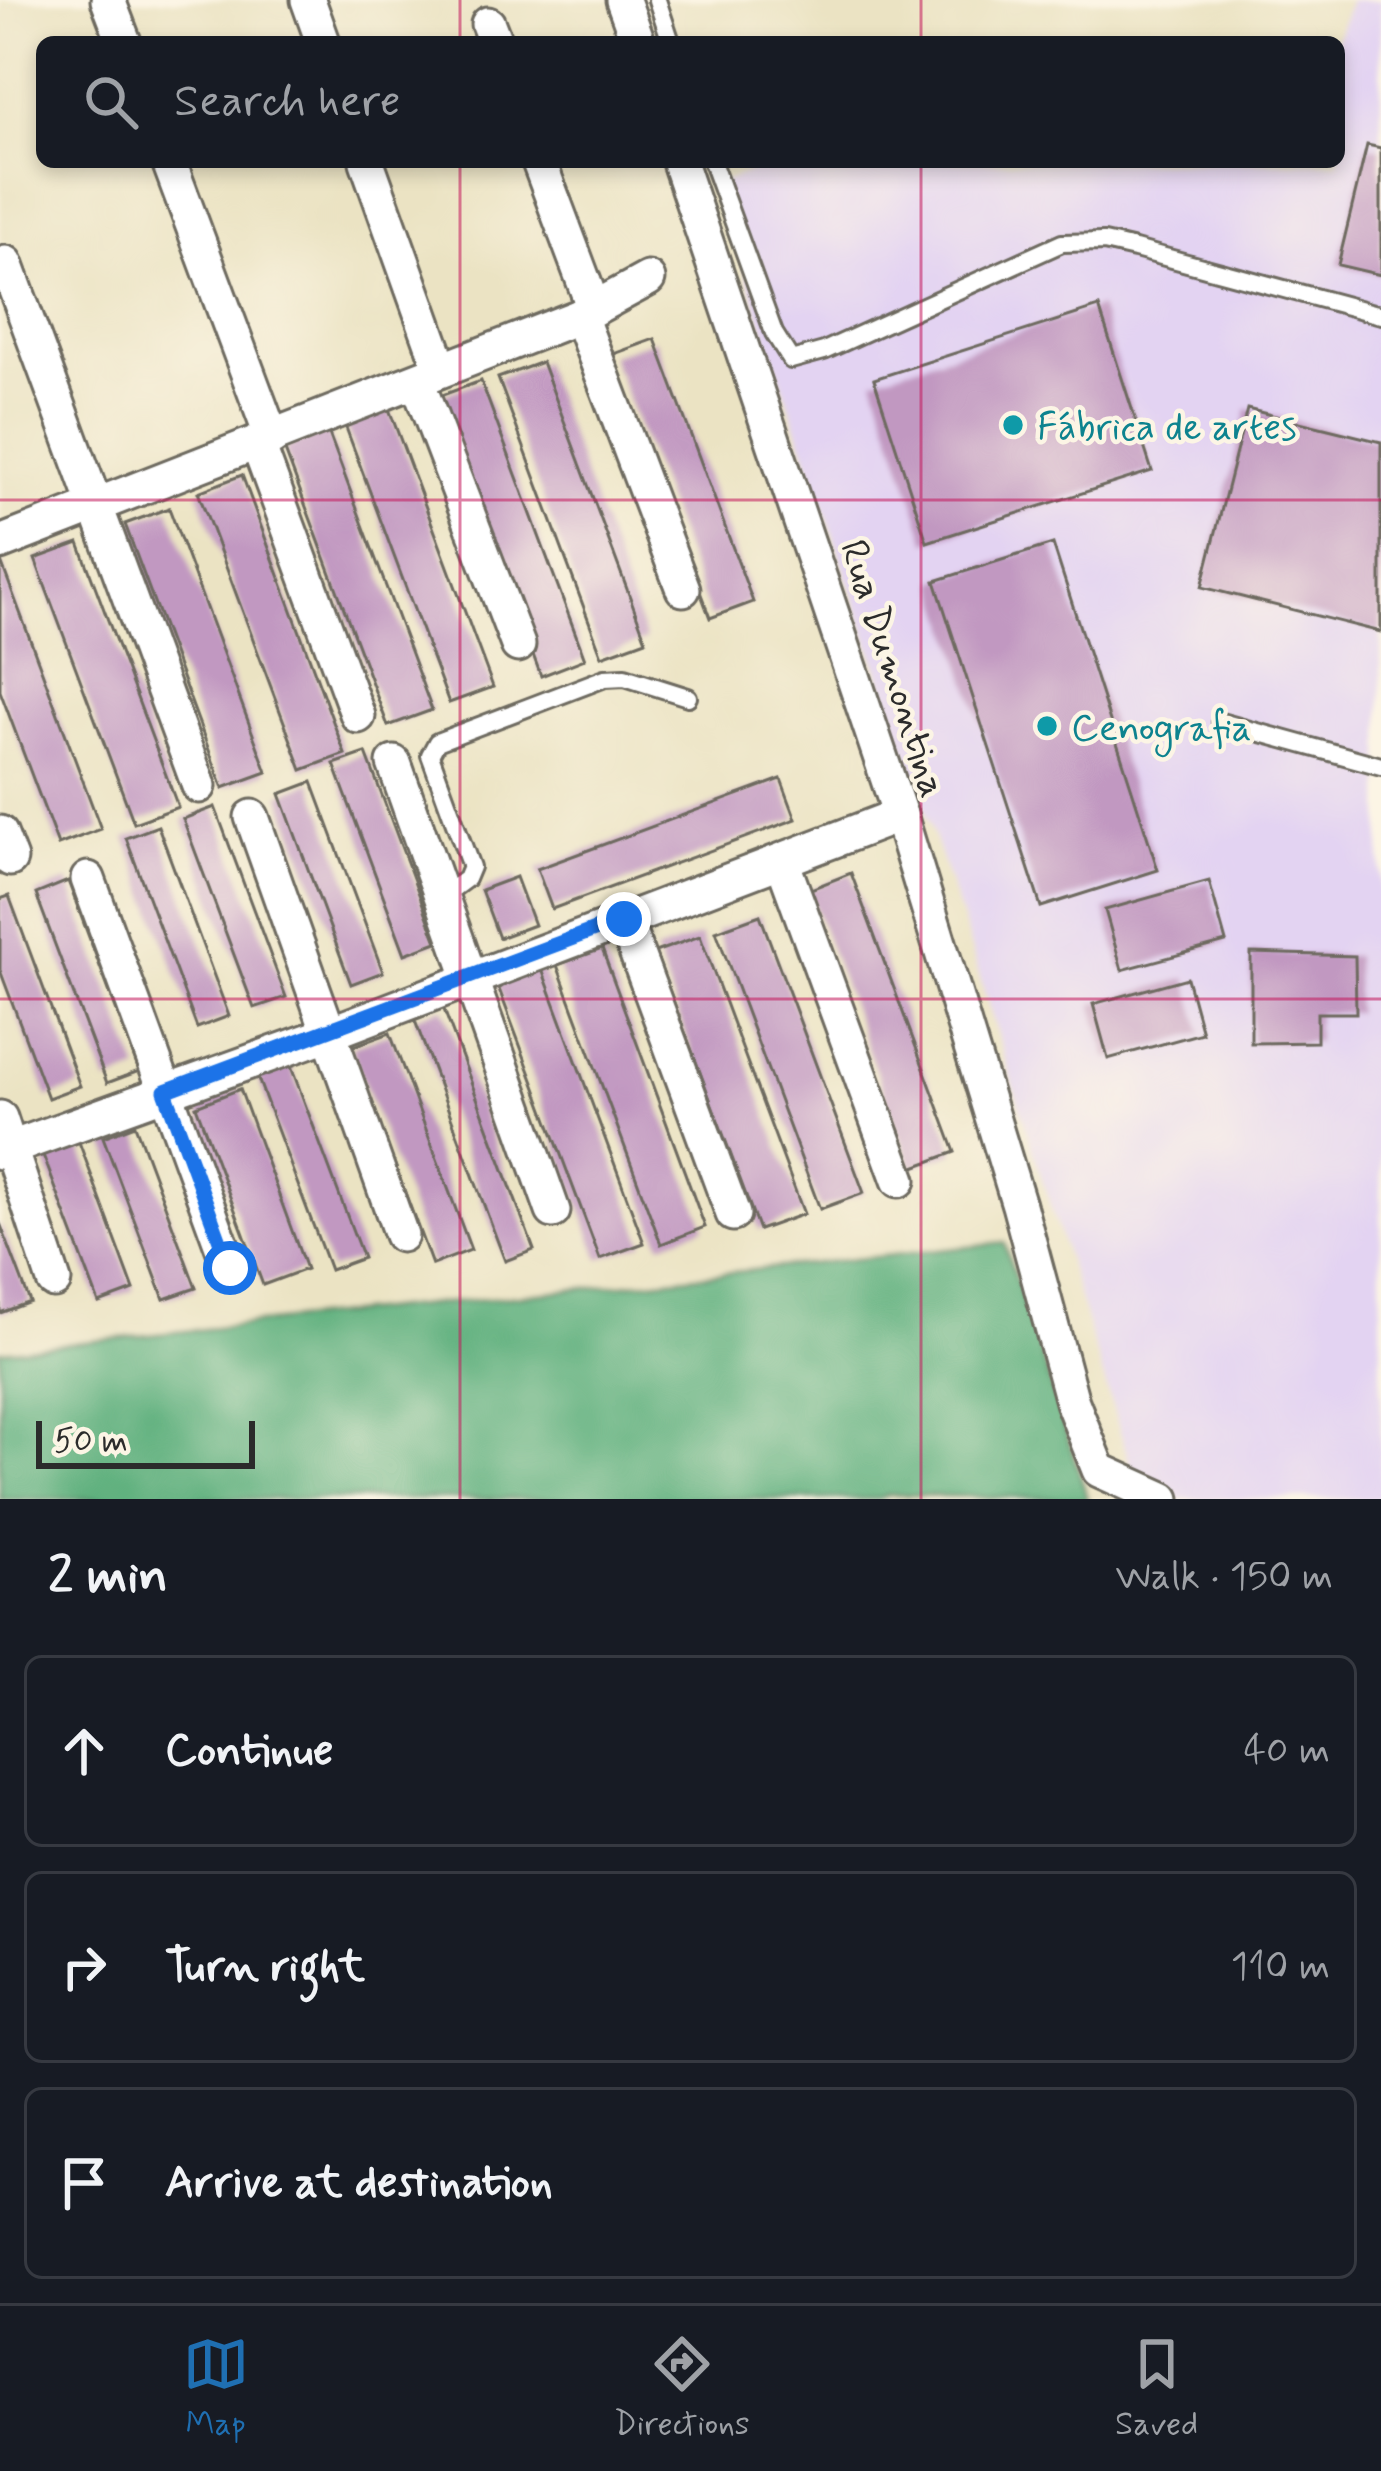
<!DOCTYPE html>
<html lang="en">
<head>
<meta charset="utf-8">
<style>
	body { margin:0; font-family:Mynerve,sans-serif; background:#242831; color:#f1f3f6 }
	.scale { position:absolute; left:36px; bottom:30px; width:219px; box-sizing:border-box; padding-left:12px; border:6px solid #2b2b2b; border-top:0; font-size:33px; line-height:42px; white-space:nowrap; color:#2b2b2b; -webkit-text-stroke:9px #fcf5e5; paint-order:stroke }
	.stop { position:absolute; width:36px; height:36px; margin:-27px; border:9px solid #1a73e8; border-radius:50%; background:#fff }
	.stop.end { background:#1a73e8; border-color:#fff; box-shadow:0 3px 12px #0008 }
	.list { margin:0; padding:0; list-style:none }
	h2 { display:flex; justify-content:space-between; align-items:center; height:156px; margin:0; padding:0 48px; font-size:51px }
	h2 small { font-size:39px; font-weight:400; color:#9ea1a6 }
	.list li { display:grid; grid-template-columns:78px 1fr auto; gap:36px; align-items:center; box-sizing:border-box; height:192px; margin:0 24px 24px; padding:0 24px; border:3px solid #363941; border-radius:18px }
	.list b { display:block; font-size:45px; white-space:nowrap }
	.list em { font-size:39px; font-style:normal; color:#9ea1a6 }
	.icon { flex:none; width:66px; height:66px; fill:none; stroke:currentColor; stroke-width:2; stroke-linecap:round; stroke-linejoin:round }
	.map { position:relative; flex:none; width:1381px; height:1499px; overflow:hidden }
	.search { position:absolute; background:#171b24; box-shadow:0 6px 18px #0003; left:36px; right:36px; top:36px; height:132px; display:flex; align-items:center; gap:30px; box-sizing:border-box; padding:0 42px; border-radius:18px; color:#9ea1a6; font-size:45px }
	.sheet { height:804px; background:#171b24 }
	nav { display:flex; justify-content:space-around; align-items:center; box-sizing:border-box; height:168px; border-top:3px solid #363941; background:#171b24; font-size:33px; color:#9ea1a6 }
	nav a { display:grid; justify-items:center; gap:6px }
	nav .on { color:#1f6fb2 }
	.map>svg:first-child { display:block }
</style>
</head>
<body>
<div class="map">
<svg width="1381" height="1499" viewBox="0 0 1381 1499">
	<rect width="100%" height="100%" fill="#fcf5e5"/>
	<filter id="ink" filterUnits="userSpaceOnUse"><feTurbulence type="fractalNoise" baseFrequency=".00833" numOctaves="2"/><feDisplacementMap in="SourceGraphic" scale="24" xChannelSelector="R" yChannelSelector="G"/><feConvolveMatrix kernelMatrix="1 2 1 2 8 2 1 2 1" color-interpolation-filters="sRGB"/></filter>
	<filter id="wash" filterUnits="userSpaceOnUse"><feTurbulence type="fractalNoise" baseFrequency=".004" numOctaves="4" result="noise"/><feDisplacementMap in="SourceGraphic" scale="48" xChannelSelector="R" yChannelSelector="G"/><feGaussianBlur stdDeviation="2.7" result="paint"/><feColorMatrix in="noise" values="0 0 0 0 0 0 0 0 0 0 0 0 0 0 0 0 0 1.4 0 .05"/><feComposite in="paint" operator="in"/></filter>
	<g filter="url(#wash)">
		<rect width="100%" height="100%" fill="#ebe3c3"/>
		<polygon fill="#e3d3f2" points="1350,0 1381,0 1381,1499 1141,1499 966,932 716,185 776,162 1339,162 1336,42"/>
		<polygon fill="#5fb07e" stroke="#456e54" stroke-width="3" points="1004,1243 1088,1499 889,1495 878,1499 0,1499 0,1351"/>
		<g id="blocks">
			<g fill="#c198c1">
				<polygon points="1367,145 1381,148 1381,275 1338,265"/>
				<polygon points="1099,307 1152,471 927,542 874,379"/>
				<polygon points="655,339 753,602 710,618 611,355"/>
				<polygon points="542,362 646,640 602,656 498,378"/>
				<polygon points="481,381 585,659 541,676 437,397"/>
				<polygon points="389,409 493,687 449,703 345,425"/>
				<polygon points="1247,409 1381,442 1381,632 1202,587"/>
				<polygon points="328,431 432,710 388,726 284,448"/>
				<polygon points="242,475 345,754 302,770 198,492"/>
				<polygon points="169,508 267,772 223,788 125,524"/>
				<polygon points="79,543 178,807 134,823 35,559"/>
				<polygon points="1053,544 1158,870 1041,907 935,581"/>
				<polygon points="0,559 101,829 58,845 0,691"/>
				<polygon points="366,753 437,942 405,954 334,764"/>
				<polygon points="781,779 796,819 552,909 537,869"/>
				<polygon points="312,782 383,972 351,984 280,794"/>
				<polygon points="215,807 286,997 254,1008 183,819"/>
				<polygon points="158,826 229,1016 197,1028 126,838"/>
				<polygon points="851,873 955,1152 912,1168 808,890"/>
				<polygon points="516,877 534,925 499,938 481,890"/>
				<polygon points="68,881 139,1071 107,1083 36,894"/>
				<polygon points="1209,881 1226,942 1122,970 1105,910"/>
				<polygon points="9,896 80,1086 48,1098 0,970 0,899"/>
				<polygon points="760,915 864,1193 820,1209 716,931"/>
				<polygon points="700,936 804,1214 759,1230 655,952"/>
				<polygon points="602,949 705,1227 661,1244 557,965"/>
				<polygon points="1251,953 1355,956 1356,1013 1317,1013 1317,1042 1251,1043"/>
				<polygon points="540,964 644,1243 600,1259 496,981"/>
				<polygon points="1187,978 1202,1033 1108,1059 1093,1004"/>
				<polygon points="443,1007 534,1250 505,1261 414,1018"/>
				<polygon points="390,1033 471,1250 432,1265 351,1047"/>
				<polygon points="290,1064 363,1258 330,1270 257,1076"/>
				<polygon points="240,1089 306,1269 263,1285 196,1106"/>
				<polygon points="135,1125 196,1288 164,1299 103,1137"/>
				<polygon points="79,1142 134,1290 99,1303 43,1155"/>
				<polygon points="0,1223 30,1302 0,1313"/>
			</g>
		</g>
	</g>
	<g filter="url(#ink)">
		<use href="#blocks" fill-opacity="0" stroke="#6e6b60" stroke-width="3"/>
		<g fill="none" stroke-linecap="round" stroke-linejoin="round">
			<defs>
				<g id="service">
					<polyline points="657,0 671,42"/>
					<polyline points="712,162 774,333 791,360 824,351 1062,243 1104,242 1135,249 1381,315"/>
					<polyline points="1221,722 1381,766"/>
					<polyline points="443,896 466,879 471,867 430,755 437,742 605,678 625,677 688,697"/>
				</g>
				<g id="minor">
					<polyline points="108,0 124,42"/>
					<polyline points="308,0 323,42"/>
					<polyline points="623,0 638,42"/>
					<polyline points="488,24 495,42"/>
					<polyline points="169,162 272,438"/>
					<polyline points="367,162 441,369"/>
					<polyline points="539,162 593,306"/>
					<polyline points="679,162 900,815 1019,1205 1072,1402 1099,1470 1163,1499"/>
					<polyline points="6,263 199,786"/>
					<polyline points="580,316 683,589"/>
					<polyline points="417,381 518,645"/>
					<polyline points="257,442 358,716"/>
					<polyline points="0,543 580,316 648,279"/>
					<polyline points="394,763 553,1211"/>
					<polyline points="252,817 401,1235"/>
					<polyline points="0,833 10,859"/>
					<polyline points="782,861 899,1180"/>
					<polyline points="88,879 230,1268"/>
					<polyline points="624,919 733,1214"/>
					<polyline points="0,1118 54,1281"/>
					<polyline points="0,1152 330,1033 900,815"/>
				</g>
			</defs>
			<use href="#service" stroke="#6e6b60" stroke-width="22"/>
			<use href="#minor" stroke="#6e6b60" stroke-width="39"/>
			<use href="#service" stroke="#fff" stroke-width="16"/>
			<use href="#minor" stroke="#fff" stroke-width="33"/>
		</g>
	</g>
	<g fill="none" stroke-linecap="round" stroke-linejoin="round" filter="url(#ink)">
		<polyline stroke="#1a73e8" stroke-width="15" points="230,1268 165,1091 624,919"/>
	</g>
	<path fill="none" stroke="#c2185b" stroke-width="3" stroke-opacity="0.55" d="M460 0V42M921 0V42M460 162V1499M921 162V1499M0 500H1381M0 999H1381"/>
	<g fill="#0f9aa8" stroke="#fcf5e5" stroke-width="4.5">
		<circle cx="1013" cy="425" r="12"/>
		<circle cx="1047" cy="726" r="12"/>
	</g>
	<g text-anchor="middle" stroke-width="9" stroke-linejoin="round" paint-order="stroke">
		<g font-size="39" fill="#0d838f" stroke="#fcf5e5" text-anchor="start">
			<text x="1037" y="439">Fábrica de artes</text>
			<text x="1071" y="740">Cenografia</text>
		</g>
		<g font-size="39" fill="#2b2b2b" stroke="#fcf5e5">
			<text transform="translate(895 668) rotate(72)" y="14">Rua Dumontina</text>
		</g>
	</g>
</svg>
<div class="scale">50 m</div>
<div class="stop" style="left:230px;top:1268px"></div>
<div class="stop end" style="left:624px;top:919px"></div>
<div class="search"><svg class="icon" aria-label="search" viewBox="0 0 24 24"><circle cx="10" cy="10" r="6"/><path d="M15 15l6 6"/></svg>Search here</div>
</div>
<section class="sheet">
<h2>2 min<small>Walk · 150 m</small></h2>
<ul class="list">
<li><svg class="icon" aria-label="ahead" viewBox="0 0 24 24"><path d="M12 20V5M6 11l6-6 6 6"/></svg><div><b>Continue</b></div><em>40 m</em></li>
<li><svg class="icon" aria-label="right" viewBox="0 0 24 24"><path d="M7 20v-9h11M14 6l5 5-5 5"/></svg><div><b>Turn right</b></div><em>110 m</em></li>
<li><svg class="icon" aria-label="arrive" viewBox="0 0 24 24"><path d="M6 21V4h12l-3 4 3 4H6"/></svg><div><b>Arrive at destination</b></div></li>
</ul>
</section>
<nav>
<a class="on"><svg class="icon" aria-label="map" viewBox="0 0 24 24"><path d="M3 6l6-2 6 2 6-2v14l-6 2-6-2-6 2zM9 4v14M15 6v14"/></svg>Map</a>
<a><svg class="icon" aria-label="directions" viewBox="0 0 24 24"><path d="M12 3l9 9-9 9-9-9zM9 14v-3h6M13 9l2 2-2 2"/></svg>Directions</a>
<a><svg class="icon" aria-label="saved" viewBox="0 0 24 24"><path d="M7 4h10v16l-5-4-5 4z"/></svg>Saved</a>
</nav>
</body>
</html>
